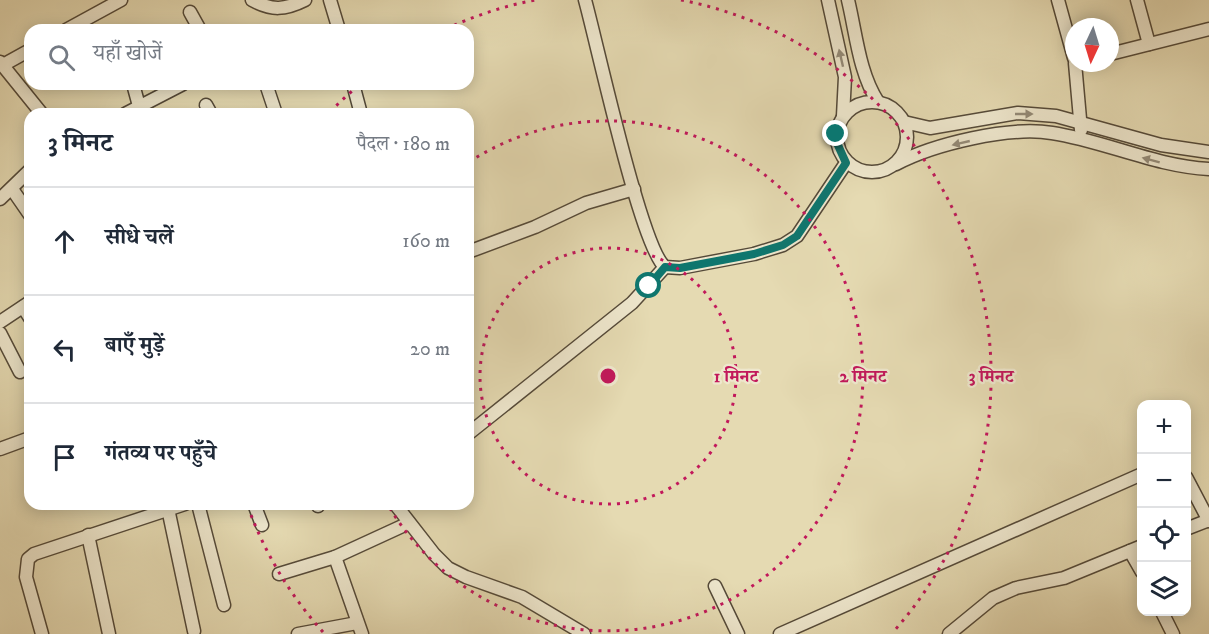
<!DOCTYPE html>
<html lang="hi">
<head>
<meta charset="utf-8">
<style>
	body { margin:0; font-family:"IM FELL DW Pica","Noto Serif Devanagari",serif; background:#f2f2f3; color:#1f2937 }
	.controls { position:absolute; right:18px; bottom:18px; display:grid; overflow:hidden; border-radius:12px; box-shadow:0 3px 15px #0003 }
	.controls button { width:54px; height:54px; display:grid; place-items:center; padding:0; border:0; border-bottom:2px solid #e0e1e3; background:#fff; color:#1f2937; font:30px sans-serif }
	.compass { position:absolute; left:1065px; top:18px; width:54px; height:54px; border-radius:50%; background:#fff; box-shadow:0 3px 15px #0003; rotate:184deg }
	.stop { position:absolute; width:18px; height:18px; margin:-14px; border:4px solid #0f766e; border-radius:50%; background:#fff }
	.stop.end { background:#0f766e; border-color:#fff; box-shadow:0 2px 6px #0008 }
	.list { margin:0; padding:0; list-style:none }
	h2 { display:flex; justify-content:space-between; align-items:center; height:78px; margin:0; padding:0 24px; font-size:26px }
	h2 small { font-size:20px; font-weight:400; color:#747a83 }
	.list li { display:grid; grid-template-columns:39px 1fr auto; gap:18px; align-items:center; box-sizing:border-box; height:108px; padding:0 24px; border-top:2px solid #e0e1e3 }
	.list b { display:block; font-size:22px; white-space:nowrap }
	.list em { font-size:20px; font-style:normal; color:#747a83 }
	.icon { flex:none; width:33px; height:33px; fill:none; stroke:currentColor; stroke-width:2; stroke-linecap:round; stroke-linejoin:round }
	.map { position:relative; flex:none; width:1209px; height:634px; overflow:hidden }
	.search { position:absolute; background:#fff; box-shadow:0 3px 15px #0003; left:24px; top:24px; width:450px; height:66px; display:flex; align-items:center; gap:15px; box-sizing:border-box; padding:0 21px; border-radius:18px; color:#747a83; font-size:22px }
	.panel { position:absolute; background:#fff; box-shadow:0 3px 15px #0003; left:24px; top:108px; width:450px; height:402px; border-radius:18px }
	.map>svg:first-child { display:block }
</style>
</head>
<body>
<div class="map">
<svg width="1209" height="634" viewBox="0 0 1209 634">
	<rect width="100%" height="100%" fill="#e5dab2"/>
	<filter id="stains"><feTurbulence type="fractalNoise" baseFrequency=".00333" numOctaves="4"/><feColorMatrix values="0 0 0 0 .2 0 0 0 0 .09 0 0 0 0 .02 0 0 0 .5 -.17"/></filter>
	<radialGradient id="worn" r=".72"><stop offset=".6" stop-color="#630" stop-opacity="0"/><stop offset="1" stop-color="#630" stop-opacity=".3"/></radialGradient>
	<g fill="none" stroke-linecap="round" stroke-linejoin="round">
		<defs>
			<g id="minor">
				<path d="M252 0C272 11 285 10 305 0"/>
				<polyline points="330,0 339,30"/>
				<path d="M585 0C597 43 641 248 665 267L680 268 754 254 783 245 797 236 846 163"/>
				<polyline points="828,0 845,77 843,116"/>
				<path d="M848 0C856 33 859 73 878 102"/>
				<polyline points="1058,0 1074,58"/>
				<polyline points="1137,0 1149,44"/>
				<polyline points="190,12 200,30"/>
				<polyline points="66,30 121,0"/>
				<polyline points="1110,54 1209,29"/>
				<polyline points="0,62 42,114"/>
				<polyline points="1075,63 1081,130"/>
				<polyline points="3,65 30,50"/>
				<polyline points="133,84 139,106"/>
				<polyline points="266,84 276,114"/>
				<polyline points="353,84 361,114"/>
				<circle cx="872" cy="137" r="35"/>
				<polyline points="206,105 211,114"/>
				<polyline points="125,114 183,84"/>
				<polyline points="904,122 930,128 1018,113 1056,116 1161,145 1209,152"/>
				<path d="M896 164C934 144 1009 126 1052 133 1105 141 1154 166 1209 169"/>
				<polyline points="12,189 30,215"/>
				<polyline points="0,199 30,170"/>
				<polyline points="468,252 535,227 586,203 634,189"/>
				<polyline points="23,307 30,318"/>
				<polyline points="0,322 30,302"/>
				<polyline points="0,333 20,372"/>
				<polyline points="468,434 632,303 665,267"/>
				<polyline points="0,449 30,438"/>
				<polyline points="1186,477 1209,521"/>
				<polyline points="167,504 194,631"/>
				<polyline points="198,504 224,605"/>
				<polyline points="254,504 262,525"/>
				<polyline points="318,504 318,506"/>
				<polyline points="395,504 434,554 448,568 466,577 522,597 584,634"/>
				<polyline points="1186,529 1209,520"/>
				<polyline points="88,535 109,634"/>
				<polyline points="1130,551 1142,572"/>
				<polyline points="335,557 362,634"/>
				<polyline points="279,574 335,557 409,523"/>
				<polyline points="715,586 738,634"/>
				<polyline points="1162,612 1173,634"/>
				<polyline points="42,634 26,577 28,559 34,554 185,504"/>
				<polyline points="298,634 357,623"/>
				<polyline points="780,634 1142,474"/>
				<polyline points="949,634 993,598 1016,588 1064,578 1142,546"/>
			</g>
		</defs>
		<use href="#minor" stroke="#554a39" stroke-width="15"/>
		<use href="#minor" stroke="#eee7cd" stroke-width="12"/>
	</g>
	<defs><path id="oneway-solid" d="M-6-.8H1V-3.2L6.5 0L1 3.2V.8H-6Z" transform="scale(1.5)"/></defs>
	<g fill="#948b78">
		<use href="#oneway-solid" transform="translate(841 58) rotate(-103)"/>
		<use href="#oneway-solid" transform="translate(1024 114)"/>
		<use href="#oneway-solid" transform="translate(961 143) rotate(167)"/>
		<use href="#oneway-solid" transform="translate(1151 160) rotate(-165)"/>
	</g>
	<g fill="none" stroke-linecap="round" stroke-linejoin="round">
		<polyline stroke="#0f766e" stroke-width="8" points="649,286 665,267 680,268 754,254 783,245 797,236 846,163 837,143 836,134"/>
	</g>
	<g fill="none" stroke="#c2185b" stroke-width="3" stroke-dasharray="3 6">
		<circle cx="608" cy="376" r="128"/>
		<path d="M469 162A255 255 0 1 1 388 505"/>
		<path d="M323 632A383 383 0 0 1 248 507M330 112A383 383 0 0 1 359 85M446 29A383 383 0 0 1 535 0M681 0A383 383 0 0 1 893 632"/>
	</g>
	<circle cx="608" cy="376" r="9" fill="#c2185b" stroke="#eee7cd" stroke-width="3"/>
	<g font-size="18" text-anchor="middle" font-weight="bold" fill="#c2185b" stroke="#eee7cd" stroke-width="4.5" stroke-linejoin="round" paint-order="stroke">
		<text x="736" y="382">1 मिनट</text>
		<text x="863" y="382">2 मिनट</text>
		<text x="991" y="382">3 मिनट</text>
	</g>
	<rect width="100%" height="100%" filter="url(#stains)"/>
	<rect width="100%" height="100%" fill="url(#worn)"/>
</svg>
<div class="controls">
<button>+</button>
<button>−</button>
<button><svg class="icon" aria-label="locate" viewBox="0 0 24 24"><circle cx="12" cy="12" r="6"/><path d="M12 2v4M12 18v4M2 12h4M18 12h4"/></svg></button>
<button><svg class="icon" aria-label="layers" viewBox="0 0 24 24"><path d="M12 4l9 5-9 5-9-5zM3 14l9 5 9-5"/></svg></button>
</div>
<svg class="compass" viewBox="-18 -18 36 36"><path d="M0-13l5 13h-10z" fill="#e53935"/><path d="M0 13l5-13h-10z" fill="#747a83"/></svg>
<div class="stop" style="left:649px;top:286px"></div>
<div class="stop end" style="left:836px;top:134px"></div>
<div class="search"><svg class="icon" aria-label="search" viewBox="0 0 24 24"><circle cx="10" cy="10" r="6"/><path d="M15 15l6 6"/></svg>यहाँ खोजें</div>
<section class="panel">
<h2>3 मिनट<small>पैदल · 180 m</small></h2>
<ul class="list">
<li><svg class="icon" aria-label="ahead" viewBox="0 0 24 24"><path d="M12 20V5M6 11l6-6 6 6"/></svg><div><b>सीधे चलें</b></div><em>160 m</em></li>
<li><svg class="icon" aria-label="left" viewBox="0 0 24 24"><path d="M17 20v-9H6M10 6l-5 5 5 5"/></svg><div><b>बाएँ मुड़ें</b></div><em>20 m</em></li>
<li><svg class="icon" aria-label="arrive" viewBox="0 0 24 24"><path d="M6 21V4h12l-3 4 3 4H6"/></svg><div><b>गंतव्य पर पहुँचे</b></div></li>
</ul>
</section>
</div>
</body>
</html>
